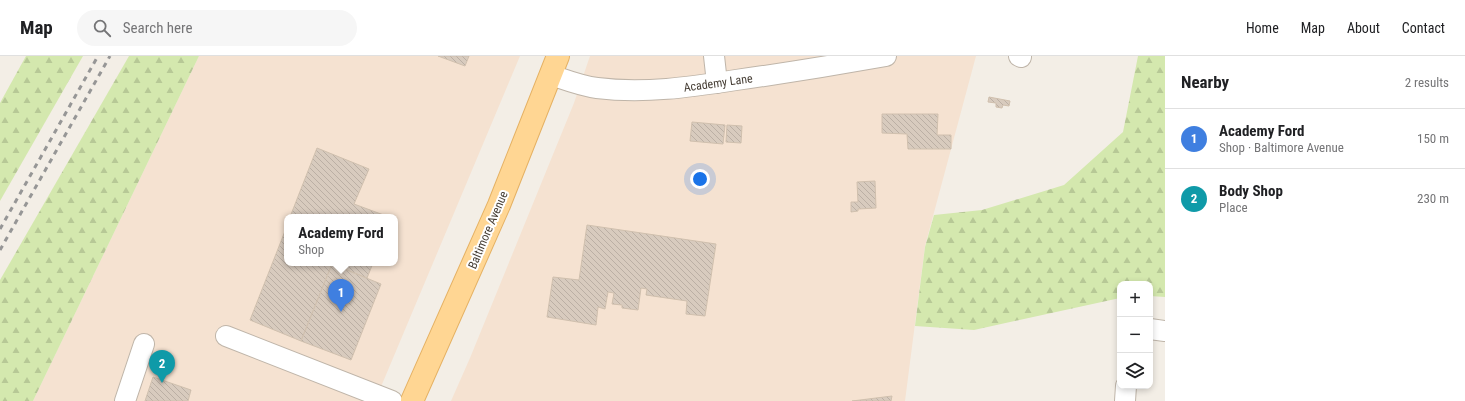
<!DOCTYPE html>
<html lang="en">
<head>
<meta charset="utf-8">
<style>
	body { margin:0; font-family:"Roboto Condensed",sans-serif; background:#f6f6f6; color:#202124 }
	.controls { position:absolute; right:12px; bottom:12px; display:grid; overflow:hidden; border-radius:8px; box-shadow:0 2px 6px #0003 }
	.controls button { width:36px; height:36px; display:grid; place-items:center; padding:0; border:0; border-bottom:1px solid #e0e0e0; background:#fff; color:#202124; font:20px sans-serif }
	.you { position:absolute; left:700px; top:123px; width:14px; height:14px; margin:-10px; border:3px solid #fff; border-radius:50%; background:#1a73e8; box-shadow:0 0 0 6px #1a73e833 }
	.badge { display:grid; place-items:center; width:26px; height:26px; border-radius:50%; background:#1a73e8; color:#fff; font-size:13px; font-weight:700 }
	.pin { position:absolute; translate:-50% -33px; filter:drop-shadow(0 1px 2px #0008) }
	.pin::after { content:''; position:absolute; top:21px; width:14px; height:12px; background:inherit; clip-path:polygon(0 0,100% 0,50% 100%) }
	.popup { position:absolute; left:284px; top:158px; width:114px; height:52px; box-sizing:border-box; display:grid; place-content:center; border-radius:8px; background:#fff; filter:drop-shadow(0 1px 3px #0005); font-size:13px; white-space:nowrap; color:#757577 }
	.popup b { font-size:15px; color:#202124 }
	.popup::after { content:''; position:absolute; left:50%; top:100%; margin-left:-8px; border:8px solid transparent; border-top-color:#fff }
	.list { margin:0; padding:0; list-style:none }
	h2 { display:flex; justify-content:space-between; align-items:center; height:52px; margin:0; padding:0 16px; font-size:17px }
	h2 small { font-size:13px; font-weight:400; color:#757577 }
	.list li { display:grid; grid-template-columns:26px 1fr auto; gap:12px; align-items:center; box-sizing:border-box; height:60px; padding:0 16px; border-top:1px solid #e0e0e0 }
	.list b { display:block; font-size:15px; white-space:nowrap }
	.list p { margin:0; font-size:13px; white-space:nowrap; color:#757577 }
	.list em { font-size:13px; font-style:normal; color:#757577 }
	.icon { flex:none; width:22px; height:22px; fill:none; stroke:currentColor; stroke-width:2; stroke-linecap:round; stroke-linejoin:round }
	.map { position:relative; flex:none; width:1165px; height:345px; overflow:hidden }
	header { display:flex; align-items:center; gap:24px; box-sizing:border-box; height:56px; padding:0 20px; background:#fff; border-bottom:1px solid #e0e0e0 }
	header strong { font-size:19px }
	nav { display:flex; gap:22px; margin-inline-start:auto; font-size:14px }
	.search { width:280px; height:36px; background:#f6f6f6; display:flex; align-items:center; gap:10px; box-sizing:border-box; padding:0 14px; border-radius:22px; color:#757577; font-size:15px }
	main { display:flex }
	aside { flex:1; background:#fff }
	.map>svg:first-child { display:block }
</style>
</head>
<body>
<header>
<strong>Map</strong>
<div class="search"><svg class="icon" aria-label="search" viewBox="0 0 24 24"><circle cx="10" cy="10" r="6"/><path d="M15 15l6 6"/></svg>Search here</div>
<nav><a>Home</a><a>Map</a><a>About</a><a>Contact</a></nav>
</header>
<main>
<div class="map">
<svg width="1165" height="345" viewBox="0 0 1165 345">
	<defs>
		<pattern id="forest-firs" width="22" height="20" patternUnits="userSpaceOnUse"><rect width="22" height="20" fill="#d4e8ae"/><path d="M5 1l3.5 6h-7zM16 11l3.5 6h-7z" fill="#b7c896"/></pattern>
		<pattern id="building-back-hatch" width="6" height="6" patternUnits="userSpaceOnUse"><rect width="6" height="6" fill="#d8cbbe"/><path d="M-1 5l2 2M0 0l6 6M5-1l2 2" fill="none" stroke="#bbafa4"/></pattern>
	</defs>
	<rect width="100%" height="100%" fill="#f3eee6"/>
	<g fill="#f5e2d1" fill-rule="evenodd">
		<path d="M199 0H520L375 345H33ZM287 161H395V207H287Z"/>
		<polygon points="590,0 976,0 925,190 905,345 451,345 470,302 574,47"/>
	</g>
	<g fill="url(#forest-firs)">
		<polygon points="26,0 83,0 0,145 0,47"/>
		<polygon points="129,0 199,0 33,345 0,345 0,224"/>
		<polygon points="1138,0 1165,0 1165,241 1150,240 1150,228 1120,228 1120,242 974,274 915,270 925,191 934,159 982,154 1064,129 1123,76"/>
	</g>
	<g fill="url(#building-back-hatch)" stroke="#d0c0ae">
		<polygon points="438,0 469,0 465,10"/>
		<polygon points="989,41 1010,45 1009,50 1003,49 1002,52 996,51 996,47 988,46"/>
		<polygon points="882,58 938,58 937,79 951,79 951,93 908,93 907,78 882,77"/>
		<polygon points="692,66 725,69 723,88 690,85"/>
		<polygon points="727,69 742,70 741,87 726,86"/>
		<polygon points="317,92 369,113 354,148 389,161 290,161"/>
		<polygon points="875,125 876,152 858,153 858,155 851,156 851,146 858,146 857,126"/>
		<polygon points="587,169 716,188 705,260 686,258 687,245 646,239 647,233 641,232 638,254 622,252 622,249 612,248 614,237 608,236 605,253 598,251 596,269 547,261 553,221 579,224"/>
		<polygon points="287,170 287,207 373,207 367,222 332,208 301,285 250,264"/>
		<polygon points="332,208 381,228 351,304 301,285"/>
		<polygon points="153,321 191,334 188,345 145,345"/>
		<polygon points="892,340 891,345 852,345"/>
	</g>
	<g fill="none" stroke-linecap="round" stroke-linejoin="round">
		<defs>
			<g id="minor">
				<polyline points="714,0 717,27"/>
				<polyline points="1019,0 1021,1"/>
				<path d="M551 19C566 24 581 30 597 32 644 38 690 31 736 24 786 17 836 9 886 0"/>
				<polyline points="1150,273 1165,275"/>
				<polyline points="226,280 392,345"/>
				<polyline points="125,345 144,288"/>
				<polyline points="1125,345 1126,330"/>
			</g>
			<polyline id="major" points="412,345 499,149 558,0"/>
		</defs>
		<use href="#minor" stroke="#bfb5a9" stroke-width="22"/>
		<use href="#major" stroke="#e5b163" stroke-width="24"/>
		<use href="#minor" stroke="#fff" stroke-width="20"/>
		<use href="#major" stroke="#ffd693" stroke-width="22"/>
		<g stroke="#969696" stroke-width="3" stroke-dasharray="5 5" stroke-linecap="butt">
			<polyline points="0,173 98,0"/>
			<polyline points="0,194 110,0"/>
		</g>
	</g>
	<g text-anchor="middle" stroke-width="4" stroke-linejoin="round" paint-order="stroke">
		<g font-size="12" fill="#463e35" stroke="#fff">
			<text transform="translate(718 27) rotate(-8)" y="4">Academy Lane</text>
			<text transform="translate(488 174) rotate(-67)" y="4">Baltimore Avenue</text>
		</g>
	</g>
</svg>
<div class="controls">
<button>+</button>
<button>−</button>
<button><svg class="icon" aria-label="layers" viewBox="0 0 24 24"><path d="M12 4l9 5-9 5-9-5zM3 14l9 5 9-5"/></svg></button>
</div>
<div class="you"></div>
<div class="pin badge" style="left:341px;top:256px;background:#3f7fe0">1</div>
<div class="popup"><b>Academy Ford</b>Shop</div>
<div class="pin badge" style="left:162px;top:327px;background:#0f9aa8">2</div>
</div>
<aside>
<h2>Nearby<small>2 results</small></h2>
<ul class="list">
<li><span class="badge" style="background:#3f7fe0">1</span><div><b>Academy Ford</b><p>Shop · Baltimore Avenue</p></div><em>150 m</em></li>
<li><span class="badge" style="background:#0f9aa8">2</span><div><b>Body Shop</b><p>Place</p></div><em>230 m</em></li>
</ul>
</aside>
</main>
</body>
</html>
